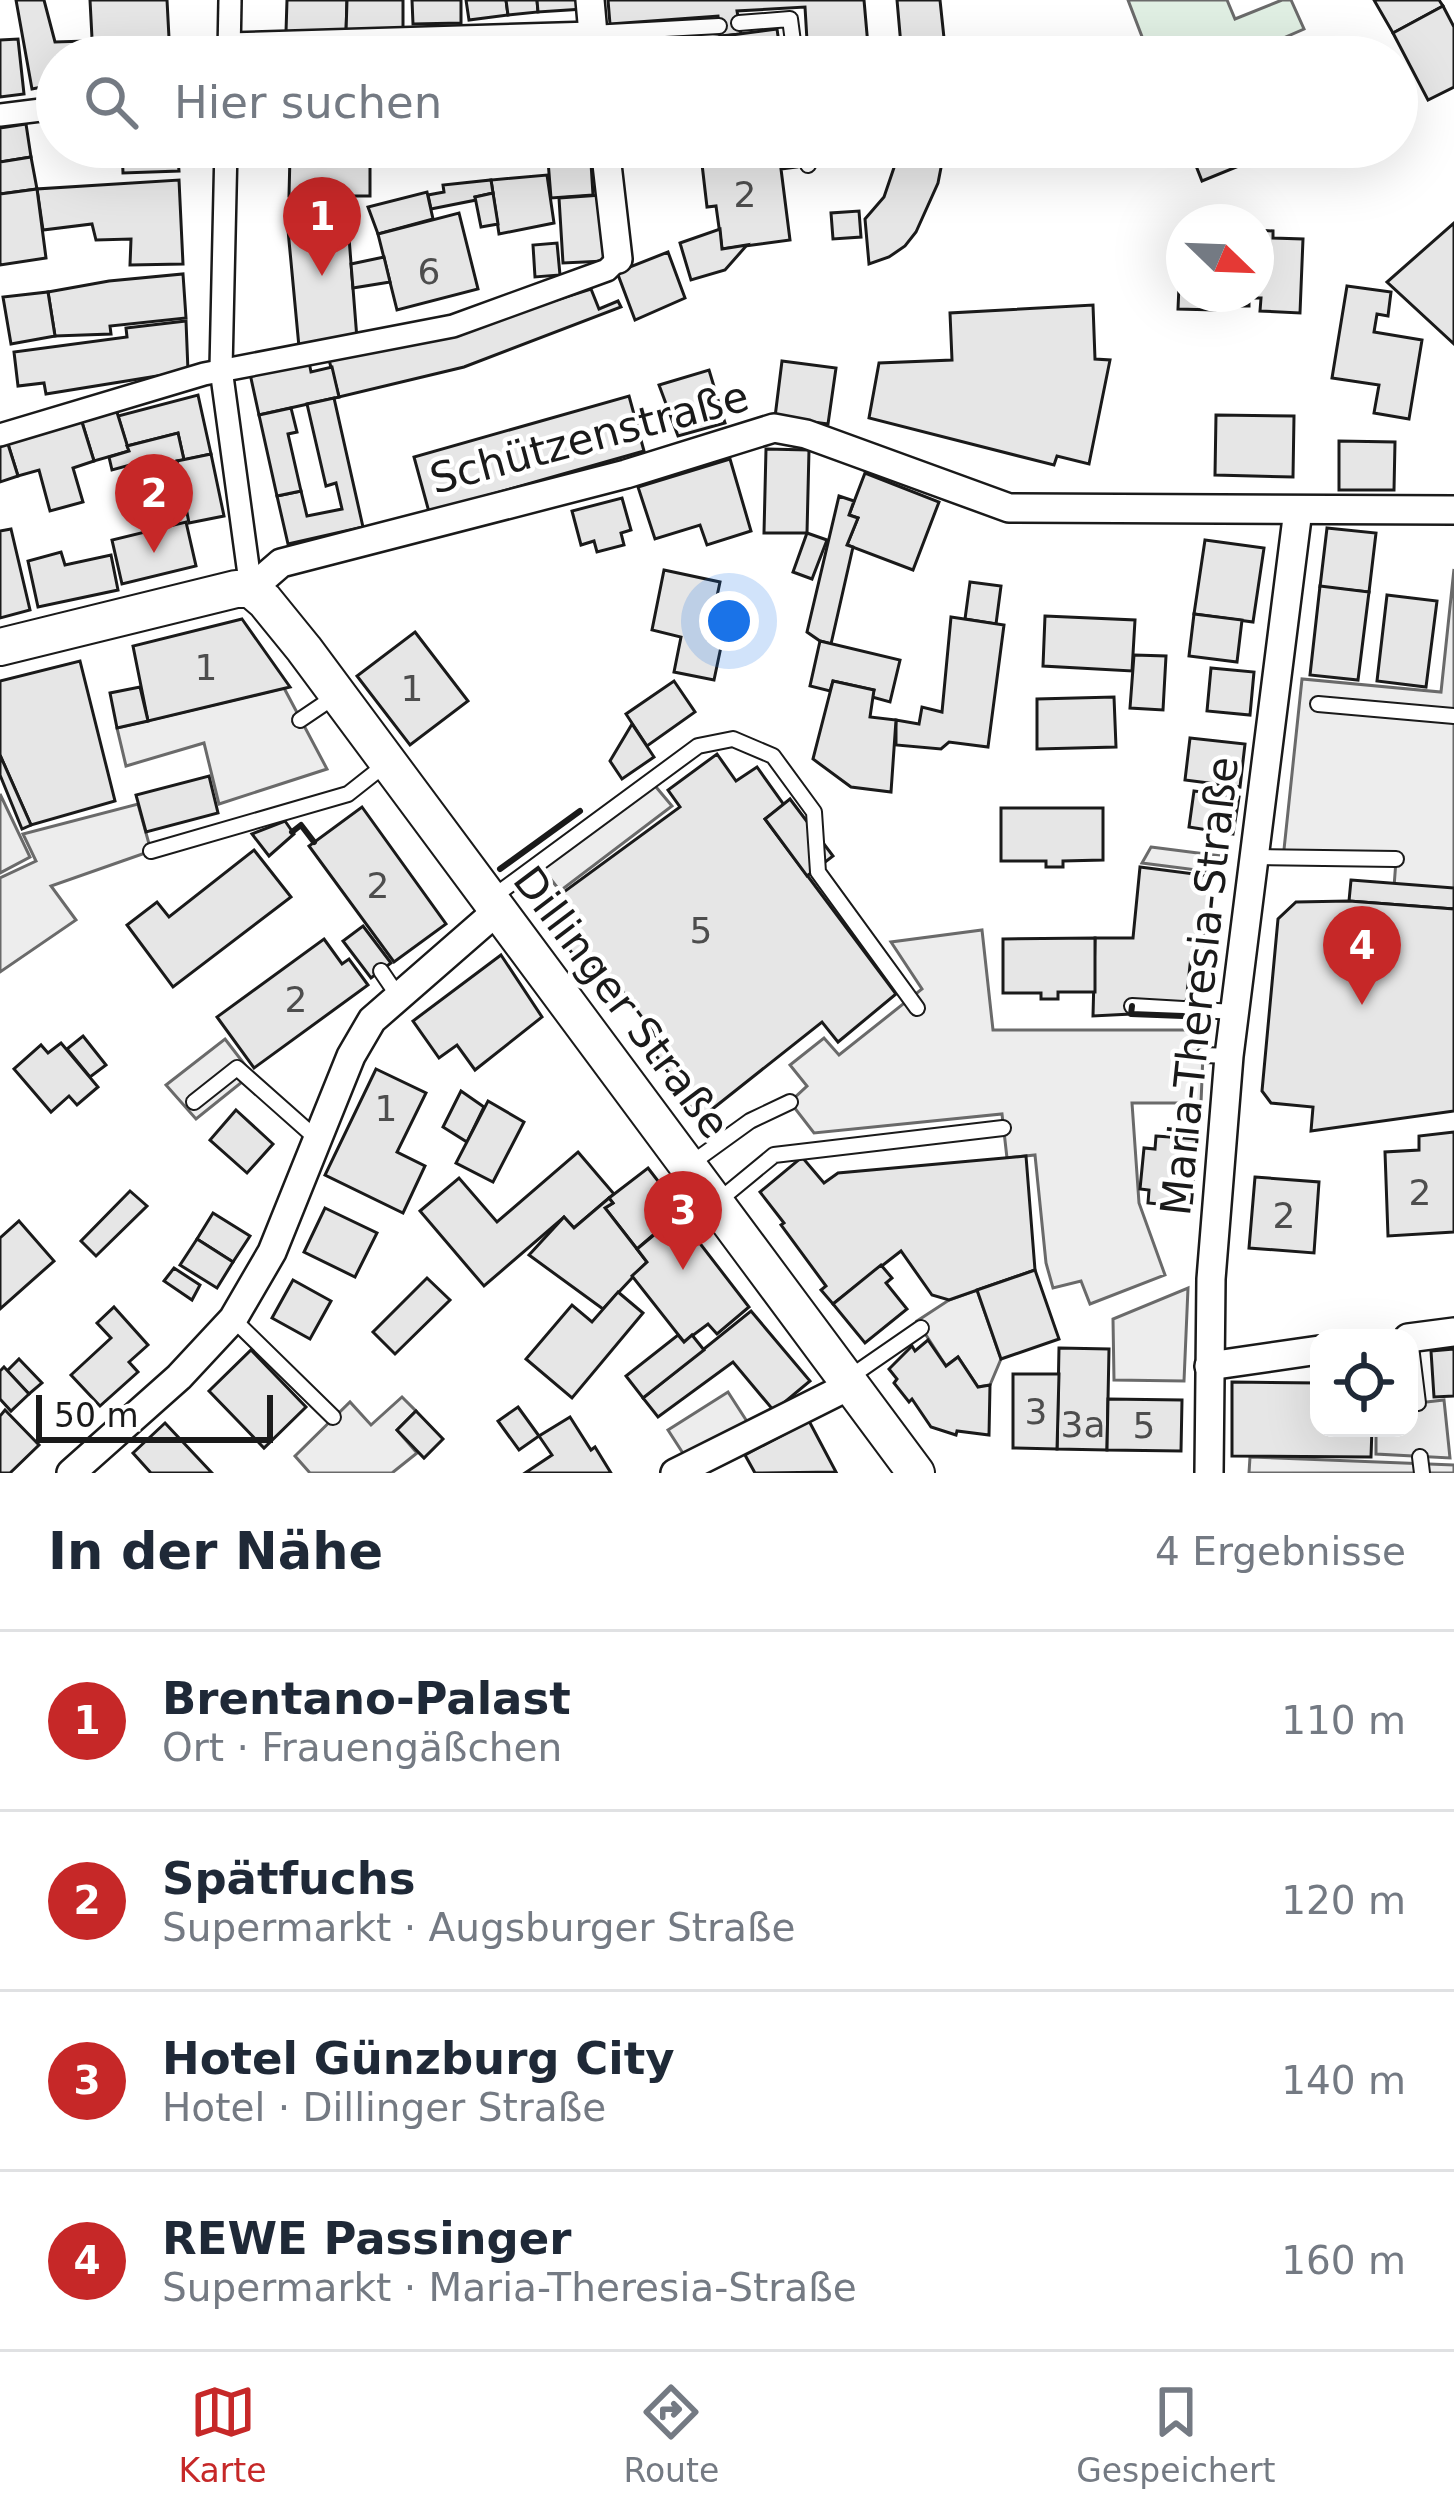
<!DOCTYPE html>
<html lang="de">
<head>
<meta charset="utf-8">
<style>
	body { margin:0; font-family:"DejaVu Sans",sans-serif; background:#f6f6f7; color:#1f2937 }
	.controls { position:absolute; right:36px; bottom:36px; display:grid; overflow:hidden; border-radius:24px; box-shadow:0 12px 48px #0002 }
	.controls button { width:108px; height:108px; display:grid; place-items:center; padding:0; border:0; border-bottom:3px solid #e0e1e3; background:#fff; color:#1f2937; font:60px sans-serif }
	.compass { position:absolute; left:1166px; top:204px; width:108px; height:108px; border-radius:50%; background:#fff; box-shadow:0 12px 48px #0002; rotate:113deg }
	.scale { position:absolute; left:36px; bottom:30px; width:237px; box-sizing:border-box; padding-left:12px; border:6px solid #1a1a1a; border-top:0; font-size:33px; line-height:42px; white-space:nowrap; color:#1a1a1a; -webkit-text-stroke:9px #fff; paint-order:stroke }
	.you { position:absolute; left:729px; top:621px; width:42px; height:42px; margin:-30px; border:9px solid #fff; border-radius:50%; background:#1a73e8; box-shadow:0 0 0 18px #1a73e833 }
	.badge { display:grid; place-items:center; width:78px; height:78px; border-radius:50%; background:#c62828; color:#fff; font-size:39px; font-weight:700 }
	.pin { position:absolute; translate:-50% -99px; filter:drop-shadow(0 3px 6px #0008) }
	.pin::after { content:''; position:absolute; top:63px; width:42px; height:36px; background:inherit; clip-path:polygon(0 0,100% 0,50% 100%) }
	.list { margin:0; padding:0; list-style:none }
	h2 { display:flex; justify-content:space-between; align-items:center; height:156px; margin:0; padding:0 48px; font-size:51px }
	h2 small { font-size:39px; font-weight:400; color:#747a83 }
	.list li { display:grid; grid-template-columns:78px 1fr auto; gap:36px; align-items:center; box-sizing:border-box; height:180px; padding:0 48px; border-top:3px solid #e0e1e3 }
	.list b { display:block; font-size:45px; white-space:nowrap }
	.list p { margin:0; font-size:39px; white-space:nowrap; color:#747a83 }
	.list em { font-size:39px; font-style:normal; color:#747a83 }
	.icon { flex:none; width:66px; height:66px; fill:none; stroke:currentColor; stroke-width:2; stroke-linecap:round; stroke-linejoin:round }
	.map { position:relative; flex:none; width:1454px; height:1473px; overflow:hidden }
	.search { position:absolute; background:#fff; box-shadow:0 12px 48px #0002; left:36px; right:36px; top:36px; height:132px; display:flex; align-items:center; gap:30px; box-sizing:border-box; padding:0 42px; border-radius:66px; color:#747a83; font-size:45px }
	.sheet { height:876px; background:#fff }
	nav { display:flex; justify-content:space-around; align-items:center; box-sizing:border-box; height:168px; border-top:3px solid #e0e1e3; background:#fff; font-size:33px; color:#747a83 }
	nav a { display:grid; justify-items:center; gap:6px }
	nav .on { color:#c62828 }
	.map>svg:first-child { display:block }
</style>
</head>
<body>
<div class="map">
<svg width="1454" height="1473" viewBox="0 0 1454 1473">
	<rect width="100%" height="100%" fill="#fff"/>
	<polygon fill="#e0efe3" stroke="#6a6a6a" stroke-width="3" points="1128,0 1227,0 1235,19 1282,0 1291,0 1304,29 1240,57 1146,57 1149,55"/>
	<g fill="#ededed" stroke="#6a6a6a" stroke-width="3">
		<polygon points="1454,569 1454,905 1393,901 1396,860 1283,859 1302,679 1441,692"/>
		<polygon points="284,688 327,769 219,804 204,743 126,766 117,728"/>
		<polygon points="651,781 672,806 560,891 539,864"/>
		<polygon points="0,794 30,857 0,873"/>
		<polygon points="138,804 151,851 51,886 76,920 0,972 0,878 36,861 23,834"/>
		<polygon points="1151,847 1229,857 1220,873 1142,863"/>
		<polygon points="982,930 993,1030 1204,1030 1201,1103 1132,1103 1139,1203 1165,1275 1090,1304 1081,1281 1053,1288 1046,1263 1035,1155 1007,1158 1002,1114 814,1133 790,1102 807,1086 790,1065 824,1038 839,1055 922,989 891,942"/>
		<polygon points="225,1039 252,1074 196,1119 166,1085"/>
		<polygon points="1188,1288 1184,1381 1114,1380 1113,1319"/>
		<polygon points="977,1290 1001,1359 990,1385 978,1387 958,1357 946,1366 917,1321 949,1300"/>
		<polygon points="728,1392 748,1423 688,1461 668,1430"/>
		<polygon points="402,1397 416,1411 397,1430 417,1453 392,1473 310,1473 295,1456 350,1402 371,1425"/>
		<polygon points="1444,1400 1450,1458 1376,1454 1376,1428 1409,1428 1409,1404"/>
		<polygon points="1250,1457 1454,1465 1454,1473 1249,1473"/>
	</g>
	<g fill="#e6e6e6" stroke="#1a1a1a" stroke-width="3">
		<polygon points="16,0 44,0 55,42 86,41 86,57 57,57 57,84 32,89"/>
		<polygon points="90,0 167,0 170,57 93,57"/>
		<polygon points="287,0 347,0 346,33 286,32"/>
		<polygon points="347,0 403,0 403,30 346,33"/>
		<polygon points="412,0 461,0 461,23 413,24"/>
		<polygon points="466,0 506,0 508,15 469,20"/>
		<polygon points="506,0 537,0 538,12 508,15"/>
		<polygon points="537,0 582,0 583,9 538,12"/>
		<polygon points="608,0 864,0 869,57 808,57 805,7 737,11 741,34 720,36 718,16 610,24"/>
		<polygon points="897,0 940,0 946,57 902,57"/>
		<polygon points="1374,0 1439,0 1443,6 1393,33"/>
		<polygon points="1443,6 1454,27 1454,87 1428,100 1393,33"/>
		<polygon points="777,29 781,57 688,57 686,41"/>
		<polygon points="18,39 24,94 0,97 0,40"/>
		<polygon points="584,47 584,57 542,57 541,50"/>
		<polygon points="541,50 542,57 483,57 483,54"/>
		<polygon points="26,124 31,157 0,162 0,128"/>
		<polygon points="122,147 177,147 179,171 123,173"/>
		<polygon points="590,147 593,195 551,198 547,148"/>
		<polygon points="700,147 795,147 797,167 781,169 790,240 722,249 716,206 707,207"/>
		<polygon points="901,147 945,147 938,183 916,232 905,246 889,257 869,264 865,219 884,197"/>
		<polygon points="1205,147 1231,147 1239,166 1202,181 1191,153"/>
		<polygon points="290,155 370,155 370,196 289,196"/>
		<polygon points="31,157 37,189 0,194 0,162"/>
		<polygon points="547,175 554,223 499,234 491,180"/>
		<polygon points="179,180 183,264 130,265 131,239 96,240 92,224 43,230 37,189"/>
		<polygon points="491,180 493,193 475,197 476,200 431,209 428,195 444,192 443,185"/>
		<polygon points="37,189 46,258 0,265 0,194"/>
		<polygon points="427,192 433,219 378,234 368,207"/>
		<polygon points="493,193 498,224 481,227 475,197"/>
		<polygon points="602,195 605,261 563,263 559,198"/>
		<polygon points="859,211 861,237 833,239 831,213"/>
		<polygon points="459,213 478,289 397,310 378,234"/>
		<polygon points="348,218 348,225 295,230 294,221"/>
		<polygon points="1454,223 1454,344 1387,282"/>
		<polygon points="348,225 357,339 299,347 288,230"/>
		<polygon points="720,229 722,249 747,245 725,270 691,280 680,243"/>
		<polygon points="1256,230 1273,231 1273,238 1303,239 1300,313 1260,311 1261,298 1249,298 1249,306 1225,306 1225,300 1215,299 1215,310 1178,309 1181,240 1184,240 1184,294 1256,294"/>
		<polygon points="557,243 560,275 535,277 533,245"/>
		<polygon points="668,252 685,298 635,320 617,272"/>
		<polygon points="384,257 390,282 353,288 351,264"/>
		<polygon points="183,274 186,318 110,326 111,334 55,336 48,292 109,281"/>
		<polygon points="1347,286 1391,292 1388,316 1377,314 1374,332 1422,340 1409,419 1374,413 1379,385 1332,378"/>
		<polygon points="591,289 599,309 618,301 621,307 464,367 339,397 329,360 450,334"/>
		<polygon points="48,292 55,336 11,344 3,297"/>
		<polygon points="1093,305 1095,359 1110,360 1089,464 1057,456 1054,465 869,418 879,363 952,360 950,313"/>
		<polygon points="186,321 188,371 46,394 44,383 18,386 14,352 127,337 126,328"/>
		<polygon points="782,361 836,368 828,424 775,417"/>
		<polygon points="309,362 311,372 332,367 339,397 259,415 249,369"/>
		<polygon points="709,370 725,423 678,436 659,385"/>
		<polygon points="198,395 211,454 184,460 178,433 127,446 118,416"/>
		<polygon points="629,396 644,451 429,512 414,457"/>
		<polygon points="334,398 363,527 288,544 277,496 301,491 307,516 342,509 336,483 326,486 307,404"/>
		<polygon points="291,408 297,432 288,434 301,491 277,496 259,415"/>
		<polygon points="116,409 129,451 94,461 81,419"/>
		<polygon points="1216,415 1294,416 1293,477 1215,475"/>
		<polygon points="81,419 94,461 73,468 83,502 50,511 39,470 18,476 7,441"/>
		<polygon points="178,433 184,460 177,461 184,498 147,505 137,463 112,470 109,457 129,451 127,446"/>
		<polygon points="7,441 18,476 0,482 0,443"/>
		<polygon points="1339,441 1395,442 1394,490 1339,490"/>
		<polygon points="766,449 809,450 807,533 764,533"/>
		<polygon points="211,454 224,516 189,523 177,461"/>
		<polygon points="730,459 751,531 707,545 700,525 655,539 638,487"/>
		<polygon points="865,473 939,502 913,570 847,545 858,518 849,515"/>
		<polygon points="839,496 854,501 849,515 858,518 847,545 853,547 831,644 820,641 807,632"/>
		<polygon points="622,498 631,530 621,533 624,545 597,552 594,541 581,545 572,511"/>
		<polygon points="186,522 196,566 122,584 112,540"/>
		<polygon points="1327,528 1376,533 1369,592 1320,587"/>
		<polygon points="11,529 30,610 0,618 0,531"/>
		<polygon points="807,533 827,540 812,579 793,572"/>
		<polygon points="1205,540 1264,548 1253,622 1194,614"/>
		<polygon points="61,552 65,565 111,555 118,590 38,607 28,561"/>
		<polygon points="664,570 720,582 708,639 722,642 714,680 674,672 681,637 652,630"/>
		<polygon points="970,582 1001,586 996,624 965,619"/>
		<polygon points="1320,586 1369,592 1358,680 1310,675"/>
		<polygon points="1387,595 1437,601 1426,687 1377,681"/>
		<polygon points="1194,614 1242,620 1237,662 1189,656"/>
		<polygon points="1045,616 1135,620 1132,671 1043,666"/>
		<polygon points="951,617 1004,625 988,747 949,742 941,749 896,745 896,720 919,724 922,707 942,712"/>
		<polygon points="242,619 290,687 148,721 133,646"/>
		<polygon points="415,632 468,701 410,745 357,676"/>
		<polygon points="820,641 900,660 890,702 872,697 874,690 833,681 830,691 810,686"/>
		<polygon points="1134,655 1166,656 1163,710 1130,708"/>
		<polygon points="80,661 115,801 31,825 0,755 0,681"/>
		<polygon points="1211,668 1254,672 1250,715 1207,711"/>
		<polygon points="674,681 695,712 647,746 626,714"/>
		<polygon points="833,681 874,690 870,717 896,720 891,792 851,787 813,759"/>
		<polygon points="140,687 148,721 117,728 110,693"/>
		<polygon points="1114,697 1116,747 1037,749 1037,699"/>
		<polygon points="632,724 654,757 622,779 610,761"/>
		<polygon points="1190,738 1245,744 1240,787 1185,780"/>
		<polygon points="717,754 736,781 757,767 784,805 765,819 896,994 838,1042 822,1022 701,1118 650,1047 658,1039 619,986 613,992 583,953 576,958 547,921 554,916 546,905 680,807 668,790"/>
		<polygon points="0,755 31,825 22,829 0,775"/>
		<polygon points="209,776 218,813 146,832 136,795"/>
		<polygon points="1194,791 1239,797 1233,834 1189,827"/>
		<polygon points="790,799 833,856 807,876 765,819"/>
		<polygon points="362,807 446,924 394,962 309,846"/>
		<polygon points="1001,808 1103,808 1103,860 1063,861 1063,867 1046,867 1046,861 1001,861"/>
		<polygon points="285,821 294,834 269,856 252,834"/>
		<polygon points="254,850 291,897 173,987 127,925 157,902 169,917"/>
		<polygon points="1140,867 1210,876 1204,937 1209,937 1206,958 1191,956 1186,1003 1132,1000 1131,1014 1093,1016 1095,938 1133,938"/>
		<polygon points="1351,880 1454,888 1454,909 1349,901"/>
		<polygon points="1296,902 1349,901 1454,909 1454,1111 1311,1131 1313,1107 1271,1103 1262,1091 1278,919"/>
		<polygon points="363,926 391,963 371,978 343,941"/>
		<polygon points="1095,938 1095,992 1058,992 1058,999 1041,999 1041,993 1003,993 1003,939"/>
		<polygon points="324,939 342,964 349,959 368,985 254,1068 217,1017"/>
		<polygon points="501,955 542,1017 475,1070 457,1045 439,1058 413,1021"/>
		<polygon points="83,1036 106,1065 90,1077 67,1049"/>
		<polygon points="61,1043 98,1087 77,1105 69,1096 51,1112 14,1069 41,1045 48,1053"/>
		<polygon points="376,1069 426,1093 397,1152 425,1166 403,1213 325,1175"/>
		<polygon points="461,1091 484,1107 467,1142 443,1127"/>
		<polygon points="488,1101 524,1122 493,1182 456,1163"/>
		<polygon points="236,1110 273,1144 247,1173 210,1140"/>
		<polygon points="1454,1132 1454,1232 1388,1236 1385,1152 1419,1150 1419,1136"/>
		<polygon points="1156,1136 1197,1139 1191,1207 1148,1203 1149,1190 1140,1189 1144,1148 1155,1149"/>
		<polygon points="578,1152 614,1194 574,1228 564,1217 484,1286 420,1211 459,1178 497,1222"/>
		<polygon points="1026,1156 1035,1270 949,1300 932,1295 901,1251 833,1304 821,1290 826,1286 781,1225 784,1223 760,1192 802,1157 824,1183 838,1173"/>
		<polygon points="648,1168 681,1211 637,1249 605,1208 613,1203 609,1198"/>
		<polygon points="1255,1177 1319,1182 1314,1253 1249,1248"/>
		<polygon points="130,1191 147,1206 96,1256 81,1241"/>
		<polygon points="609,1198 613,1203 605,1208 647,1262 603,1309 529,1255 564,1217 574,1228"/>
		<polygon points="325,1208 377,1233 355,1277 304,1252"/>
		<polygon points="213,1213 250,1236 233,1262 197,1239"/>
		<polygon points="678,1215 749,1307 717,1334 708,1324 684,1342 632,1276 647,1262 637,1249"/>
		<polygon points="19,1221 54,1261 0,1309 0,1238"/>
		<polygon points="197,1239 233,1262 217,1288 180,1265"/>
		<polygon points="881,1265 892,1278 886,1283 907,1309 865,1343 833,1304"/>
		<polygon points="174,1268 200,1285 192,1300 164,1281"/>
		<polygon points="1035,1270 1059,1339 1001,1359 977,1290"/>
		<polygon points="427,1278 450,1300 395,1354 373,1332"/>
		<polygon points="293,1280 331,1301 310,1339 272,1318"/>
		<polygon points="618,1292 643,1313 572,1398 526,1359 572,1305 592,1322"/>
		<polygon points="114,1307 148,1345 129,1362 138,1372 100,1406 71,1375 111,1338 97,1323"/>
		<polygon points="751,1311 810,1381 774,1411 733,1362 658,1417 643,1398"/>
		<polygon points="678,1335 684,1342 692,1335 704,1350 643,1398 626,1376"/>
		<polygon points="928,1340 946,1366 958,1357 978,1387 990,1385 989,1435 957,1431 956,1435 931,1427 912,1399 909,1402 894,1383 897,1379 889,1369 912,1346 915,1351"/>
		<polygon points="1059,1348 1109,1349 1107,1450 1057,1449"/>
		<polygon points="1454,1349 1454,1396 1434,1397 1431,1351"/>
		<polygon points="251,1350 306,1407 264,1448 209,1391"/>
		<polygon points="19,1359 42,1383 29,1394 7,1371"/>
		<polygon points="4,1367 29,1394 11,1411 0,1399 0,1371"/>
		<polygon points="1013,1374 1059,1374 1057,1449 1013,1448"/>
		<polygon points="1232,1382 1319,1383 1319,1428 1372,1428 1371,1457 1232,1456"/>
		<polygon points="1108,1399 1182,1400 1181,1451 1107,1450"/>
		<polygon points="518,1407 539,1436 519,1450 498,1421"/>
		<polygon points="5,1410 39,1445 10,1473 0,1473 0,1416"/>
		<polygon points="416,1411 443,1439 424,1458 397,1430"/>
		<polygon points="570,1417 591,1450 595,1447 611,1473 525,1473 552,1455 539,1436"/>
		<polygon points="809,1421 836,1472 755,1473 745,1455"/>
		<polygon points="165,1423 212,1473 151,1473 133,1453"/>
	</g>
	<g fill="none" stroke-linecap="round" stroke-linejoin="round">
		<defs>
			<g id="service">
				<polyline points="739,23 790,19 795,57"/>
				<polyline points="592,33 719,26"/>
				<polyline points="806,147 808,165"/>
				<polyline points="1318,704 1454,716"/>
				<polyline points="300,720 337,695"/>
				<polyline points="151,851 348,794 386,764"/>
				<polyline points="1254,857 1396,859"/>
				<polyline points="493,897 698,746 733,739 773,756 814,812 818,872 917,1008"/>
				<polyline points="381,971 398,996"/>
				<polyline points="1132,1006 1234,1012"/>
				<polyline points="1204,1055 1229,1056"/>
				<polyline points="194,1102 237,1068 317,1139"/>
				<polyline points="689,1165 750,1121 790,1102"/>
				<polyline points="717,1202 774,1155 1003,1128"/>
				<polyline points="233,1319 333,1417"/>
				<polyline points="1410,1338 1418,1403"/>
				<polyline points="850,1377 921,1328"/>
				<polyline points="1420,1457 1422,1473"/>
			</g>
			<g id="pedestrian">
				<polyline points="229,44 592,33"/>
				<polyline points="229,53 230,0"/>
				<polyline points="0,115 57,108"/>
				<polyline points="226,147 221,369 251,589"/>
				<polyline points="0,435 204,374 453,326 607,270 618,259"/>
			</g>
			<g id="minor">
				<polyline points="590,0 595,57"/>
				<polyline points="605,147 618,259"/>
				<polyline points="251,589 281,563 626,474 774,428 806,434 1009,508 1454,510"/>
				<polyline points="1408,1338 1454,1332"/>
				<polyline points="1209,1366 1319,1350"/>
				<polyline points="71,1473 179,1377 233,1319 272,1252 351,1056 372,1020 497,911"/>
				<polyline points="675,1473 851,1385"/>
				<polyline points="1209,1473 1211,1279 1229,1056 1298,510"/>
			</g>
			<polyline id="tertiary" points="0,647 236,589 251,589 265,601 304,649 916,1473"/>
		</defs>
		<use href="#service" stroke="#1a1a1a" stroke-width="18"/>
		<use href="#pedestrian" stroke="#1a1a1a" stroke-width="26"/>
		<use href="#minor" stroke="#1a1a1a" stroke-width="32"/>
		<use href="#tertiary" stroke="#1a1a1a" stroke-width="40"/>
		<use href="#service" stroke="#fff" stroke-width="14"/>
		<use href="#pedestrian" stroke="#fff" stroke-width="21"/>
		<use href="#minor" stroke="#fff" stroke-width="27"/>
		<use href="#tertiary" stroke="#fff" stroke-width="36"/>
		<g stroke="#1a1a1a" stroke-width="6">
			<polyline points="292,832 301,825 314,842"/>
			<polyline points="500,869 580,811"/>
			<polyline points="1132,1006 1131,1014 1183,1016"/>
		</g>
	</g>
	<g text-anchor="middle" stroke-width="9" stroke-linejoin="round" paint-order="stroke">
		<g font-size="36" fill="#4d4d4d">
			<text x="745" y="207">2</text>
			<text x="429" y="284">6</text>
			<text x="206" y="680">1</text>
			<text x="412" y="701">1</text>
			<text x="378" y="898">2</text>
			<text x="701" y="943">5</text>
			<text x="296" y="1012">2</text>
			<text x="386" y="1121">1</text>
			<text x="1420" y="1205">2</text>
			<text x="1284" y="1228">2</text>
			<text x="1036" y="1424">3</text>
			<text x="1083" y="1437">3a</text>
			<text x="1144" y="1438">5</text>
		</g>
		<g font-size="42" fill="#1a1a1a" stroke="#fff">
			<text transform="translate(589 437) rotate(-15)" y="15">Schützenstraße</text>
			<text transform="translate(1199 986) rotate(-84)" y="15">Maria-Theresia-Straße</text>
			<text transform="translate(622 1002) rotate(53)" y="15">Dillinger Straße</text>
		</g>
	</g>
</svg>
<div class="controls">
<button><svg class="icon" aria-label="locate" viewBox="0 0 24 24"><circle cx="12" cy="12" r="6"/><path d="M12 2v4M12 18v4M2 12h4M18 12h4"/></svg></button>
</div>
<svg class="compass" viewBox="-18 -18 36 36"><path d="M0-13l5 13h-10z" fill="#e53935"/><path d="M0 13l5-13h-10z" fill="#747a83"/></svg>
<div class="scale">50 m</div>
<div class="you"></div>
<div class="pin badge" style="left:322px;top:276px">1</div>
<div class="pin badge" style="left:154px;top:553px">2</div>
<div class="pin badge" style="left:683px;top:1270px">3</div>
<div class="pin badge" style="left:1362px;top:1005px">4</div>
<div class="search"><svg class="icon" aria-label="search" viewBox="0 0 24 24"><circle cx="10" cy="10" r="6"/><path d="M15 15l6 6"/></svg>Hier suchen</div>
</div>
<section class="sheet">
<h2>In der Nähe<small>4 Ergebnisse</small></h2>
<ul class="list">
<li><span class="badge">1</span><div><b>Brentano-Palast</b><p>Ort · Frauengäßchen</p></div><em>110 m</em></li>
<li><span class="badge">2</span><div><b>Spätfuchs</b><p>Supermarkt · Augsburger Straße</p></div><em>120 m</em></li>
<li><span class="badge">3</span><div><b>Hotel Günzburg City</b><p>Hotel · Dillinger Straße</p></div><em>140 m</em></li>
<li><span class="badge">4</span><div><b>REWE Passinger</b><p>Supermarkt · Maria-Theresia-Straße</p></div><em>160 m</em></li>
</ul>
</section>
<nav>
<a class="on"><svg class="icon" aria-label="map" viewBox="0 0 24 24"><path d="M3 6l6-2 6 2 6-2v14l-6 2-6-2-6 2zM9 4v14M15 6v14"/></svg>Karte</a>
<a><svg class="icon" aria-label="directions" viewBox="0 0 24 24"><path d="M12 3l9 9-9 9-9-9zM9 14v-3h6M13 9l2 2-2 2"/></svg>Route</a>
<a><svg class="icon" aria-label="saved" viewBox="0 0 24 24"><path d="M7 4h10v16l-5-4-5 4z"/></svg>Gespeichert</a>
</nav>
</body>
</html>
